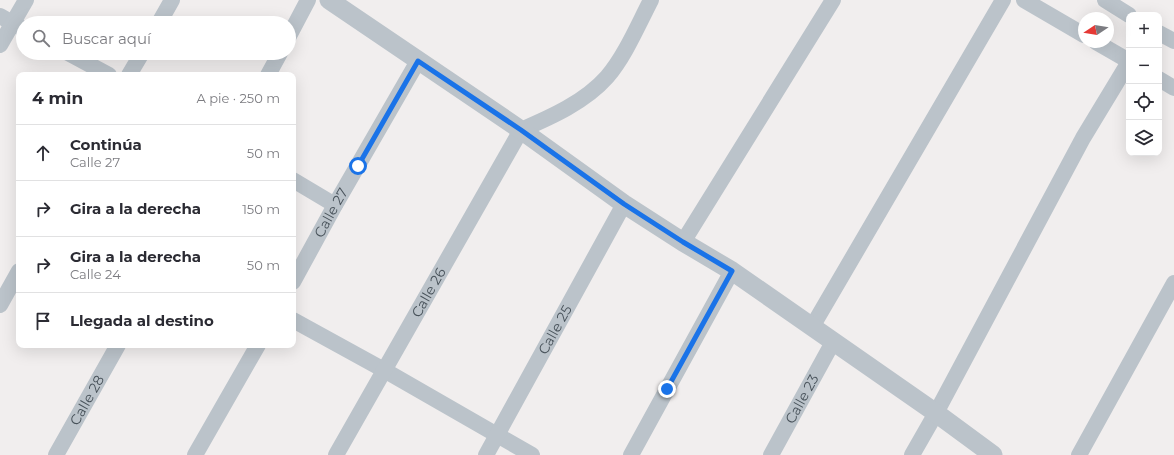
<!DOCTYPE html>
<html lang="es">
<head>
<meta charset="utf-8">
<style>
	body { margin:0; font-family:Montserrat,sans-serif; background:#f7f7f7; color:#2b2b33 }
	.controls { position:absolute; right:12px; top:12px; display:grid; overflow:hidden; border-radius:8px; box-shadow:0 4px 16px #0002 }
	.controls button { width:36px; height:36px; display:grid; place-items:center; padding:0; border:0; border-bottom:1px solid #e1e1e2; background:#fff; color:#2b2b33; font:20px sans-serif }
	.compass { position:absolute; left:1078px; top:12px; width:36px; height:36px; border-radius:50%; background:#fff; box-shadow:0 4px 16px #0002; rotate:258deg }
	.stop { position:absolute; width:12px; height:12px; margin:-9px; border:3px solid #1a73e8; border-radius:50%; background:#fff }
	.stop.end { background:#1a73e8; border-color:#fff; box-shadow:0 1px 4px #0008 }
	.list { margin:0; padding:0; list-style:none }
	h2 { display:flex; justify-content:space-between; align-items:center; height:52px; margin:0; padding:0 16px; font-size:17px }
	h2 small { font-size:13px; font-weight:400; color:#7c7c81 }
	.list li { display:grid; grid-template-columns:26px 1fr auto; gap:12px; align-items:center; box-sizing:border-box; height:56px; padding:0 16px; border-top:1px solid #e1e1e2 }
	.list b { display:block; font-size:15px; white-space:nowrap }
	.list p { margin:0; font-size:13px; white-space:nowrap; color:#7c7c81 }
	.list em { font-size:13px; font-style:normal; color:#7c7c81 }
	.icon { flex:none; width:22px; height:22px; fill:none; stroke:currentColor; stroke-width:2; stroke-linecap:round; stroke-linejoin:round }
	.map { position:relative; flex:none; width:1174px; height:455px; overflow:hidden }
	.search { position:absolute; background:#fff; box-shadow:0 4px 16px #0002; left:16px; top:16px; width:280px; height:44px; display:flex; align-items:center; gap:10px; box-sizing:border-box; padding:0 14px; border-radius:22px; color:#7c7c81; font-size:15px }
	.panel { position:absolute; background:#fff; box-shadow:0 4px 16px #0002; left:16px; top:72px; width:280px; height:276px; border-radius:8px }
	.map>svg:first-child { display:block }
</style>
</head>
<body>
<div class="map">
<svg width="1174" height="455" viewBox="0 0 1174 455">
	<rect width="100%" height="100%" fill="#f1eeee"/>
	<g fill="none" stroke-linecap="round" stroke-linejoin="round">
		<g stroke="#bbc3ca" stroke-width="16">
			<polyline points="1024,0 1084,35"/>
			<polyline points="1105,0 1129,15"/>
			<polyline points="0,16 23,29"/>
			<polyline points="159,23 172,0"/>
			<polyline points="1159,33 1174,41"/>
			<polyline points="289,36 308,0"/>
			<polyline points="1096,42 1129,61"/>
			<polyline points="0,45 26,0"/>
			<polyline points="68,53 109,75"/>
			<polyline points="129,75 142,53"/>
			<polyline points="268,75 280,53"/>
			<polyline points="1159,79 1174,88"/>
			<polyline points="293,180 335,205"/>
			<polyline points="683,242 833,0"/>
			<path id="s1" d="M293 282 335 205 418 61"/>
			<polyline points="0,305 19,271"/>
			<polyline points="293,320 384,370 532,455"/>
			<polyline points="812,327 1003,0"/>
			<path id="s2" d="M56 455 118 345"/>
			<polyline points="195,455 258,345"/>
			<path id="s3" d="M336 455 521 130C551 117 585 102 607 77 625 56 638 25 651 0"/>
			<path id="s4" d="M486 455 624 204"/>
			<polyline points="631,455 732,271"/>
			<path id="s5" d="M771 455 833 342"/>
			<polyline points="912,455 936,413 1083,138 1129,62"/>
			<polyline points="1079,455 1174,283"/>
		</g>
		<polyline stroke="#bbc3ca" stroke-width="19" points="329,0 521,130 624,204 683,242 732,271 936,413 993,455"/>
	</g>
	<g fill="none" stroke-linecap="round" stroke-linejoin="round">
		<polyline stroke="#1a73e8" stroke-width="5" points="358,166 418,61 521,130 624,204 683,242 732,271 667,389"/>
	</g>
	<g text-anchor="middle" stroke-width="3.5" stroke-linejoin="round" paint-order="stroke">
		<g font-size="14" fill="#48525a" stroke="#fff">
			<text dy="5" stroke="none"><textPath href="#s1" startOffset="79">Calle 27</textPath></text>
			<text dy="5" stroke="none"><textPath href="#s3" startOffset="187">Calle 26</textPath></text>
			<text dy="5" stroke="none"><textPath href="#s4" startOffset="143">Calle 25</textPath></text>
			<text dy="5" stroke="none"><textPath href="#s5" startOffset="64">Calle 23</textPath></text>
			<text dy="5" stroke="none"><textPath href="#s2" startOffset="63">Calle 28</textPath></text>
		</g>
	</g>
</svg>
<div class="controls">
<button>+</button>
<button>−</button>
<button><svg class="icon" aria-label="locate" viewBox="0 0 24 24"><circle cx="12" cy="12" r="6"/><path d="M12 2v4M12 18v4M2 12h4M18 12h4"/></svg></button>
<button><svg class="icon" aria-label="layers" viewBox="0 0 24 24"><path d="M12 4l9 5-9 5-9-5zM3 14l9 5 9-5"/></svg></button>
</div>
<svg class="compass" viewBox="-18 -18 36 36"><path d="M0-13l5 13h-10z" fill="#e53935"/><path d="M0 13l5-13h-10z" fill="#7c7c81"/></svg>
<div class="stop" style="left:358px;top:166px"></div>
<div class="stop end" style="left:667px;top:389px"></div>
<div class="search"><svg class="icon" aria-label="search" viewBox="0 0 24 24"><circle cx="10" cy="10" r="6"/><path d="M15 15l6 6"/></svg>Buscar aquí</div>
<section class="panel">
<h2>4 min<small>A pie · 250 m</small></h2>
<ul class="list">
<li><svg class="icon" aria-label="ahead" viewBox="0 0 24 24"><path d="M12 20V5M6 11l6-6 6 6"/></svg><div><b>Continúa</b><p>Calle 27</p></div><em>50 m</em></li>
<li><svg class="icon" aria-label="right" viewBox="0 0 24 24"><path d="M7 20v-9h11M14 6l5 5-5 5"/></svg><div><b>Gira a la derecha</b></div><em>150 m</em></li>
<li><svg class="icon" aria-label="right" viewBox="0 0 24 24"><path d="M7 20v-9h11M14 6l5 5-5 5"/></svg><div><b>Gira a la derecha</b><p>Calle 24</p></div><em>50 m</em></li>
<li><svg class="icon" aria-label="arrive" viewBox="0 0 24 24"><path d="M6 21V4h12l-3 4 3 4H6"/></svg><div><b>Llegada al destino</b></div></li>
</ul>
</section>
</div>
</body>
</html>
